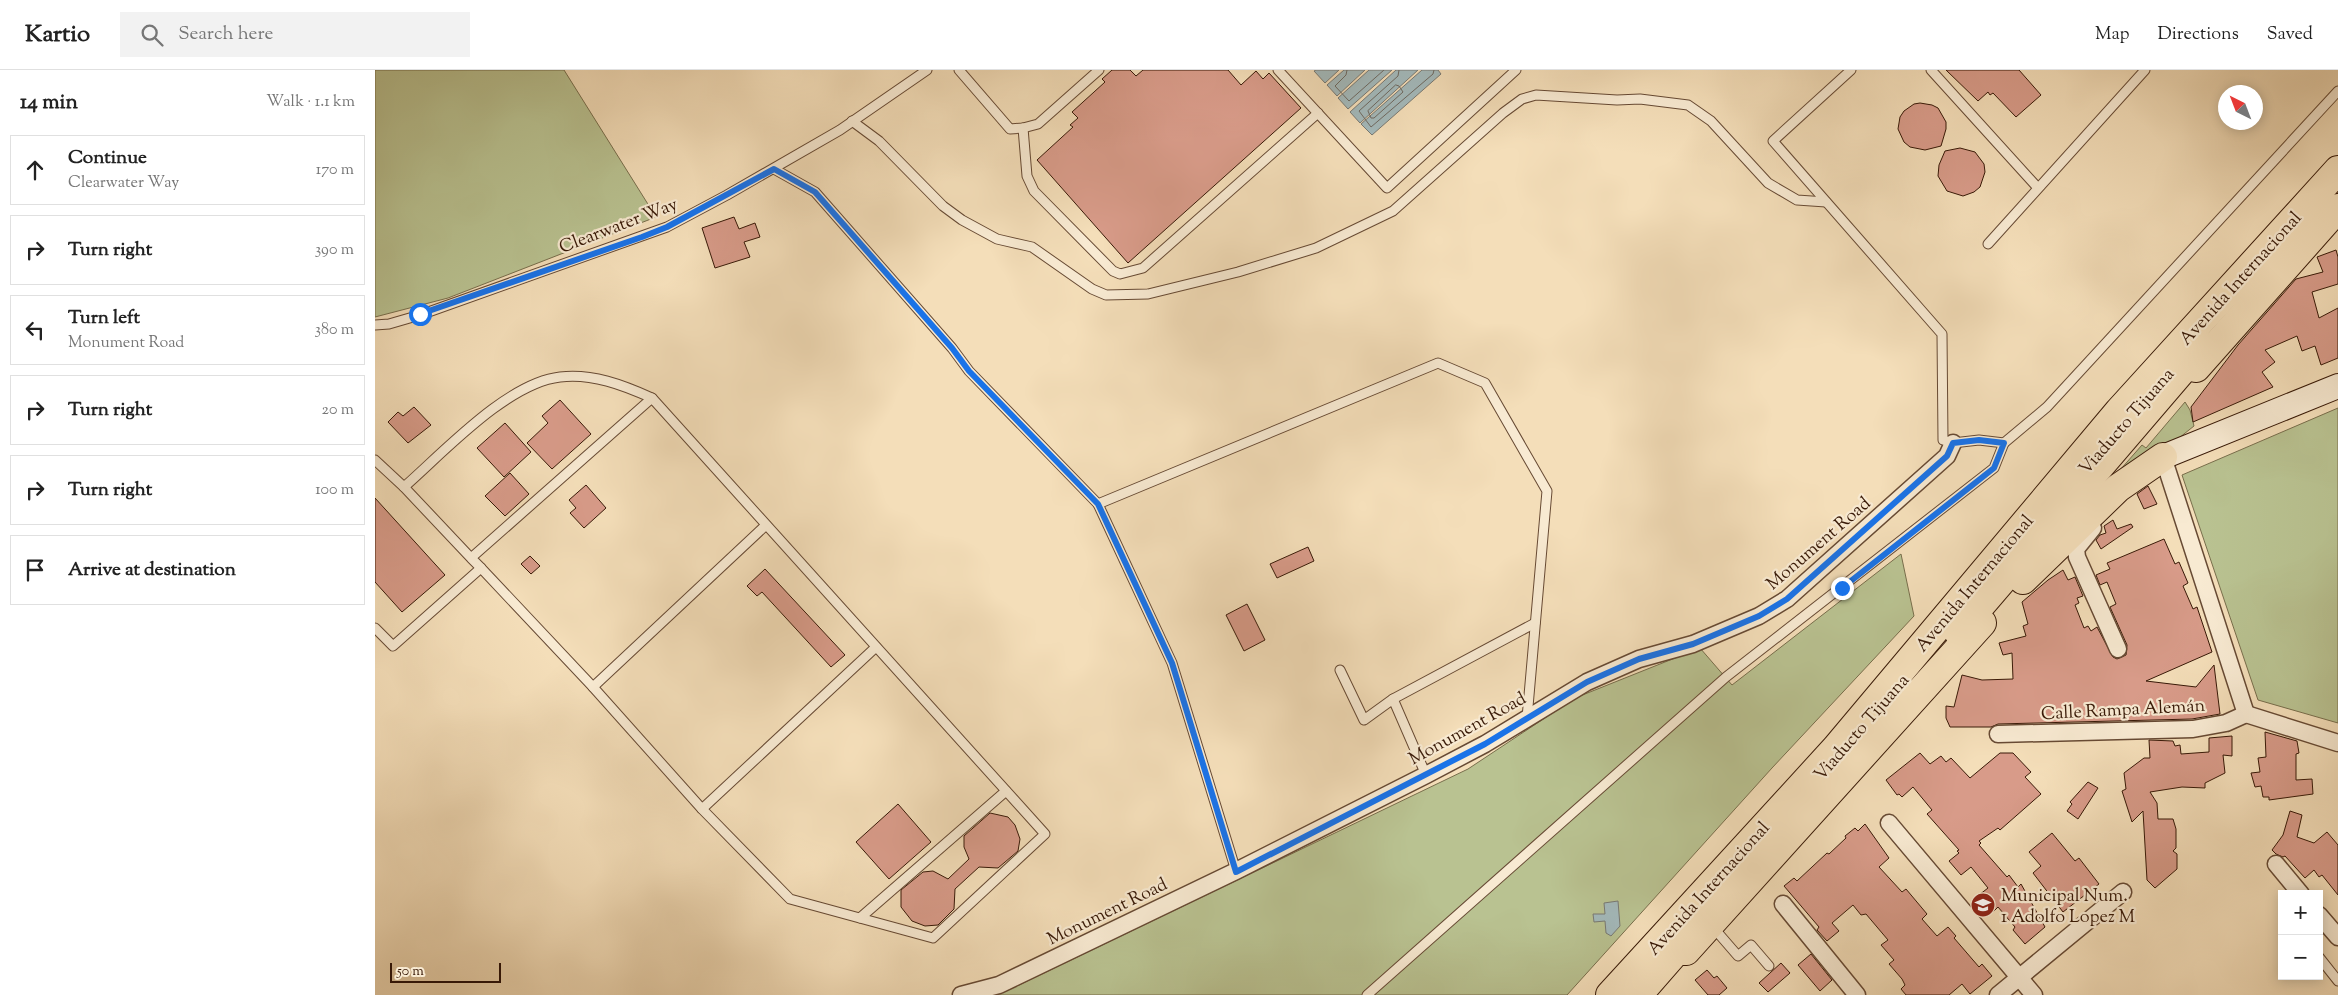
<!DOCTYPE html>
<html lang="en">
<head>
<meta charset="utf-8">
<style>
	body { margin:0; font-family:"Sorts Mill Goudy",serif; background:#f2f2f2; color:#222 }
	.controls { position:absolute; right:15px; bottom:15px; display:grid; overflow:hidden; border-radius:0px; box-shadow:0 2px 12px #0003 }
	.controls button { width:45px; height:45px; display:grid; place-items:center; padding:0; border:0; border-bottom:1px solid #e0e0e0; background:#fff; color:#222; font:25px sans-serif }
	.compass { position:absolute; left:1843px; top:15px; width:45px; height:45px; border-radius:50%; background:#fff; box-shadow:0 2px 12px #0003; rotate:318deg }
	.scale { position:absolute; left:15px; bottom:12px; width:111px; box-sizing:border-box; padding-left:5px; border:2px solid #381907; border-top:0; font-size:14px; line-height:18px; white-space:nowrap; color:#381907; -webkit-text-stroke:4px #f8ead2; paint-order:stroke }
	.stop { position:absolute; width:15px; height:15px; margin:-11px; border:4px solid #1a73e8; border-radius:50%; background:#fff }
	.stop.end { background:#1a73e8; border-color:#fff; box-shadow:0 1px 5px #0008 }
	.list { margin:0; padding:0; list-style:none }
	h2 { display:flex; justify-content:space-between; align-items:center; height:65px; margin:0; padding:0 20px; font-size:21px }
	h2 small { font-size:16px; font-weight:400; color:#767676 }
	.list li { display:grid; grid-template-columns:32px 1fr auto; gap:15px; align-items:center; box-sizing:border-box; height:70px; margin:0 10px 10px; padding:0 10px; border:1px solid #e0e0e0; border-radius:0px }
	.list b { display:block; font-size:19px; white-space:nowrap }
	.list p { margin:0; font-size:16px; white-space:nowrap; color:#767676 }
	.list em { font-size:16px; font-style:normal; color:#767676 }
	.icon { flex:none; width:28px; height:28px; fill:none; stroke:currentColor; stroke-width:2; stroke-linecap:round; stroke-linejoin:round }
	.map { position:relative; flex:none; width:1963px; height:925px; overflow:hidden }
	header { display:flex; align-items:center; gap:30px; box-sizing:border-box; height:70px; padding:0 25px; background:#fff; border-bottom:1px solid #e0e0e0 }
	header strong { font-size:24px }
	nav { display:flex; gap:28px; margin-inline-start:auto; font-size:18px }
	.search { width:350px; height:45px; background:#f2f2f2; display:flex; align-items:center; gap:12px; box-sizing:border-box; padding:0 18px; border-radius:0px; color:#767676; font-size:19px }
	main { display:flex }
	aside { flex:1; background:#fff }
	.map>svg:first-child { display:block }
</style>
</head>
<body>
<header>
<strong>Kartio</strong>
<div class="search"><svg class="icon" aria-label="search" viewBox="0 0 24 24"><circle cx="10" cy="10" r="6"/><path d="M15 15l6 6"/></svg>Search here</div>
<nav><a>Map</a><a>Directions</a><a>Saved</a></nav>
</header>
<main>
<aside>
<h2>14 min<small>Walk · 1.1 km</small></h2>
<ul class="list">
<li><svg class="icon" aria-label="ahead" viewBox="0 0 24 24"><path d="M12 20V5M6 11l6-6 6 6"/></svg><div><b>Continue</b><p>Clearwater Way</p></div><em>170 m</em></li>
<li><svg class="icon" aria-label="right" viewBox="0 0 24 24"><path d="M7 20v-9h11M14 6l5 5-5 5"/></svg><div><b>Turn right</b></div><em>390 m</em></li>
<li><svg class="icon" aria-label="left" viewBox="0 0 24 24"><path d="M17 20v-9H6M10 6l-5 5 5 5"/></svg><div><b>Turn left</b><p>Monument Road</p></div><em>380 m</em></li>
<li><svg class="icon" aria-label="right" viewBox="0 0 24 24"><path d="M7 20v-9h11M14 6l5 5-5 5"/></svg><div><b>Turn right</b></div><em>20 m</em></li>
<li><svg class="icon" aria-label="right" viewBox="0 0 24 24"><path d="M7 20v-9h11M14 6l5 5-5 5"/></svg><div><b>Turn right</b></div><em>100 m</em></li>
<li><svg class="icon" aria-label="arrive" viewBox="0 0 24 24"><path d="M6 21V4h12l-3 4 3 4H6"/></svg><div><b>Arrive at destination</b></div></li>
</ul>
</aside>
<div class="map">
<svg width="1963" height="925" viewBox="0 0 1963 925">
	<rect width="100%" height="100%" fill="#f4deb9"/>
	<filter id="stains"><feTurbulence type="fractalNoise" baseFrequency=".004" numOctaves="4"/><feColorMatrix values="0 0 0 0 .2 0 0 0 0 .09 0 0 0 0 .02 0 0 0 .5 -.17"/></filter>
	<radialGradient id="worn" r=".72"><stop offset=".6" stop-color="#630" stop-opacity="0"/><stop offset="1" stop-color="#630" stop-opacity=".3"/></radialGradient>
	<g fill="#b9c291" stroke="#786e4c">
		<polygon points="0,0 189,0 281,147 73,228 0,247"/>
		<polygon points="1810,332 1815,340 1819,356 1701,450 1767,375 1771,378"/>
		<polygon points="1963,338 1963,653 1883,630 1807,405"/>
		<polygon points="1526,484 1539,546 1397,698 1192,925 604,925 644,915 1093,699 1200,628 1325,578 1357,615"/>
	</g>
	<g fill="#a3b9bb" stroke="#787973">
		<polygon points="941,0 964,0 950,13 939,1"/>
		<polygon points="969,0 990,0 962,26 952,15"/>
		<polygon points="994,0 1017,0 973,39 963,28"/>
		<polygon points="1021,0 1043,0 985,53 975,42"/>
		<polygon points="1047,0 1063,0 1066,4 997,65 986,54"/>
		<polygon points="1243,831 1245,856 1236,866 1231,863 1230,851 1219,852 1218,844 1230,844 1229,833"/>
	</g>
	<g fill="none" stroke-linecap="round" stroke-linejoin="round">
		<g stroke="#6e6961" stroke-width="1">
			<polyline points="972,0 971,5 960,16 974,31 1009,0"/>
			<polyline points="1024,0 1023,6 984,41 996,57 1058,4 1059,0"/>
			<polygon points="1021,15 1024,16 1028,22 999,48 996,48 993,41"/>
		</g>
	</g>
	<g fill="#d89b89" stroke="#381907">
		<polygon points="737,0 755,0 761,6 768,0 853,0 866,15 881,1 888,9 894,3 926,38 753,193 662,90 698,57 695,55 703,48 697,42 730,12 727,9"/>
		<polygon points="1571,0 1644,0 1666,25 1641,47 1618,23 1615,25 1613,22 1603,31"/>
		<polygon points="1545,33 1557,35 1563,38 1571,52 1571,59 1566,76 1550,80 1535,77 1529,72 1523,59 1525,47 1529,41 1539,34"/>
		<polygon points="1585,78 1600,82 1609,94 1610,102 1605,117 1599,122 1588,126 1572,121 1563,106 1564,95 1570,81"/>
		<polygon points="359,147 364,159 380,153 385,167 369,172 375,187 340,198 327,158"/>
		<polygon points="1961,180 1963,187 1963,214 1937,222 1944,248 1963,238 1963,288 1946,295 1940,276 1927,281 1922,266 1890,280 1900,292 1887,302 1898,317 1818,352 1816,337 1863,275 1921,209 1948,202 1942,187"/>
		<polygon points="185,330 216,364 177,399 152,373 173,353 167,346"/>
		<polygon points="39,337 56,355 33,373 13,352 23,342 28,346"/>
		<polygon points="130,353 156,382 129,407 102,378"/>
		<polygon points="135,403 154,424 130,446 110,426"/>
		<polygon points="211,415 231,438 209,458 195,443 201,438 194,430"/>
		<polygon points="1773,416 1782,434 1769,439 1762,424"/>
		<polygon points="0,428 70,505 27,542 0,512"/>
		<polygon points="1738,450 1742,459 1756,454 1758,457 1726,479 1721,470 1725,465 1731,463 1729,456"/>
		<polygon points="1789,469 1800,494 1804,492 1813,513 1808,516 1818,539 1822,537 1837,582 1771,611 1821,617 1839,595 1845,644 1817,649 1623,654 1616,657 1575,657 1571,648 1571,636 1579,637 1587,605 1607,610 1638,609 1637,583 1628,585 1624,573 1651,566 1648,556 1653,554 1647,532 1673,510 1688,500 1693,510 1700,507 1708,526 1702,528 1704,533 1700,535 1709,558 1713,556 1716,561 1722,557 1738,587 1742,589 1751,585 1752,575 1735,537 1741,534 1732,512 1725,515 1721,505 1735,499 1732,493"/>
		<polygon points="933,477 939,491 902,508 895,494"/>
		<polygon points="155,486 165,496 156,504 146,494"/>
		<polygon points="390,499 470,585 456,597 387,522 382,526 372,516"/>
		<polygon points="872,534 890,570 869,581 851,545"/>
		<polygon points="1890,662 1922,671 1924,683 1921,684 1921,710 1937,709 1938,724 1894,730 1894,727 1888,727 1886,716 1880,717 1876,703 1885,702 1883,688 1891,687"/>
		<polygon points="1857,666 1857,686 1848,685 1850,703 1830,713 1830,718 1807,717 1775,722 1782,733 1783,749 1798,749 1801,759 1801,778 1798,781 1802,784 1802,799 1780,818 1772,810 1768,741 1757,752 1747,721 1751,719 1749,703 1769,688 1775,688 1774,670 1798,671 1800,676 1805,675 1806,684 1834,682 1834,668"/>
		<polygon points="1545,683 1555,694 1566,686 1571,692 1576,688 1595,708 1625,683 1638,683 1656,702 1650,707 1666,724 1625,760 1623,758 1604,771 1606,773 1604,775 1632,807 1634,805 1643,817 1646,814 1670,857 1650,874 1638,860 1640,857 1623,837 1618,842 1604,825 1613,818 1596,797 1586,805 1574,791 1584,783 1582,781 1584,780 1552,744 1557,740 1538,717 1527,727 1524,724 1522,725 1511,710"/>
		<polygon points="1713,712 1723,718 1703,749 1692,741 1697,734 1695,732"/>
		<polygon points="523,734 556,772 514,809 481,772"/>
		<polygon points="1915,741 1927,745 1922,767 1939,773 1952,762 1963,775 1963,825 1947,805 1944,807 1939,800 1930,808 1910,786 1908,787 1901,784 1897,780 1908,765"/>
		<polygon points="615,743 633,747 640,755 645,769 643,781 623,798 604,797 580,819 579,839 563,855 550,856 537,851 526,837 526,820 548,802 558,801 573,809 594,789 589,777 589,766"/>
		<polygon points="1490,754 1514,788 1504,797 1527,822 1531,819 1552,844 1547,849 1562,866 1573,857 1581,866 1579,868 1604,897 1607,894 1617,906 1595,924 1587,914 1574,925 1531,925 1526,919 1530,915 1527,909 1514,894 1519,890 1506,875 1513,870 1491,844 1486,845 1478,835 1457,853 1464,861 1452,871 1442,860 1444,857 1409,816 1419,808 1422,811 1452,783 1454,784 1471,768 1470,766 1480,758 1483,761"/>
		<polygon points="1677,763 1700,791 1704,788 1724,814 1688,842 1658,803 1666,796 1654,782"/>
		<polygon points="1436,884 1457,910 1445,921 1423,895"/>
		<polygon points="1406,893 1415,903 1393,922 1384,913"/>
		<polygon points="1332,900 1339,908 1342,906 1352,918 1344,925 1333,925 1320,910"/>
	</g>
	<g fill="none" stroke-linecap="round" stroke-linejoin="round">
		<defs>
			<g id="lane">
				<polyline points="584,0 635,59 648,58 663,54 724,0"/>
				<polyline points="903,0 1012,118 1141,0"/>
				<polyline points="1476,0 1398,71 1567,264 1568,370 1578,373 1604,370 1629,373 1672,337 1963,21"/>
				<polyline points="1556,0 1663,118"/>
				<polyline points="477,51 504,71 568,136 587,150 622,169 657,177 717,219 731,225 773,224 863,202 941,178 1018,141 1128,43 1147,29 1161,25 1242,30 1265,29 1313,35 1336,51 1393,113 1422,130 1451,132"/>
				<polyline points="648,58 652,106 659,121 738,201 745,204 768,198 943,43"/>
				<polyline points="399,99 440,122 577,278 594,301 723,434 1063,293 1110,313 1172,421 1152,648"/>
				<polyline points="1613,174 1770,0"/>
				<polyline points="0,255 14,254 45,245 292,157 352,125 465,60 552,0"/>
				<polyline points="0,390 29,417 96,488 106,498 218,617 327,739 415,829 558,868 670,764 277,328 96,488"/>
				<path d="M29 417C69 382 132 313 185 307 217 303 248 315 277 328"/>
				<polyline points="723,434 797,593 861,801"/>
				<polyline points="0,558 18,576 106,498"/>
				<polyline points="965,600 989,650 1018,629 1051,705"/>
				<polyline points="218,617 391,455"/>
				<polyline points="1018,629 1160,553"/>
				<polyline points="327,739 501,577"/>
				<polyline points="485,848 631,721"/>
				<polyline points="1337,856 1363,886 1376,875 1394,896"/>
				<polyline points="1944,887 1963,911"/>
				<polyline points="992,925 1351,607 1619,398 1629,373"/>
			</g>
			<g id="street">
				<polyline points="1788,387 1871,644"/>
				<polyline points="1718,458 1701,479 1702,487 1743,579"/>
				<polyline points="1871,644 1963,673"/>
				<polyline points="1623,664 1818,659 1851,653 1871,644"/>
				<polyline points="1514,753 1659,925"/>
				<polyline points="1901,794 1926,824"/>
				<polyline points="1408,834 1482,925"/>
				<polyline points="1944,845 1963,867"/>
				<polyline points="586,925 624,915 861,801 1051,705 1110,674 1212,612 1264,589 1318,574 1384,546 1412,529 1572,386 1578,373"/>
				<polyline points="1623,925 1748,822"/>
			</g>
			<polyline id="secondary" points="1788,387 1963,316"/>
			<g id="highway">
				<polyline points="1821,298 1963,138"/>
				<polyline points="1648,510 1743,418 1788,387"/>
				<polyline points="1583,562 1828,276"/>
				<polyline points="1311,881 1607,553"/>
				<polyline points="1235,925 1461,678 1744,341 1963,100"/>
				<polyline points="1263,925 1318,862"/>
			</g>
		</defs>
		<use href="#lane" stroke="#674a34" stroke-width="11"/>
		<use href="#street" stroke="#674a34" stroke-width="19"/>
		<use href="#secondary" stroke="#381907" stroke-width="26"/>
		<use href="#highway" stroke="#381907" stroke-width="30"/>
		<use href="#lane" stroke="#f8ead2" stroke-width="9"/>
		<use href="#street" stroke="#f8ead2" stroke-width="16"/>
		<use href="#secondary" stroke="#f8ead2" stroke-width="24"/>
		<use href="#highway" stroke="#f4deb9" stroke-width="28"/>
	</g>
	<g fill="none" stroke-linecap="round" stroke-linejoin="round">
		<polyline stroke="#1a73e8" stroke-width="6" points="45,244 267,167 292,157 399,99 440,122 577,278 594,301 723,434 797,593 861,802 1110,674 1212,612 1264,589 1318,574 1384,546 1412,529 1572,386 1578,373 1604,370 1629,373 1619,398 1467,518"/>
	</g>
	<defs>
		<symbol id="school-disc" viewBox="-11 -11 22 22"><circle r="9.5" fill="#8f2418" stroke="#f8ead2"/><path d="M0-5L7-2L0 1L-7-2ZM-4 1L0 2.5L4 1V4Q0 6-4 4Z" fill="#fff"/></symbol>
	</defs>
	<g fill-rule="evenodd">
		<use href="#school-disc" x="1594" y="821" width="28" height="28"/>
	</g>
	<g text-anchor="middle" stroke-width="4.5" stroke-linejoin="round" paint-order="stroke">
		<g font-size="18" fill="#381907" stroke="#f8ead2">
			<text transform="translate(243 155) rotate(-21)" y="6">Clearwater Way</text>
			<text transform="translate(1865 208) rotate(-48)" y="6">Avenida Internacional</text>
			<text transform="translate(1751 351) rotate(-49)" y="6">Viaducto Tijuana</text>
			<text transform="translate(1443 473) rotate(-41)" y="6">Monument Road</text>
			<text transform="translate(1599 513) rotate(-50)" y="6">Avenida Internacional</text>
			<text transform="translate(1748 639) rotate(-3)" y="6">Calle Rampa Alemán</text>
			<text transform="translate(1486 657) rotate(-49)" y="6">Viaducto Tijuana</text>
			<text transform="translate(1092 658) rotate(-29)" y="6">Monument Road</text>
			<text transform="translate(1333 818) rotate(-48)" y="6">Avenida Internacional</text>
			<text transform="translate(732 841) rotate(-26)" y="6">Monument Road</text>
		</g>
		<g font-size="18" fill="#381907" stroke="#f8ead2" text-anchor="start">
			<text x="1626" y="831">Municipal Num.<tspan x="1626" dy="21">1 Adolfo Lopez M</tspan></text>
		</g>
	</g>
	<rect width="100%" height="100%" filter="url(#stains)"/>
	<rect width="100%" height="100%" fill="url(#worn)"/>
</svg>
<div class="controls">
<button>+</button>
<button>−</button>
</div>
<svg class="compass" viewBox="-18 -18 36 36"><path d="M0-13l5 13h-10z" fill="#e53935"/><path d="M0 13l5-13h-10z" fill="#767676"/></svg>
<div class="scale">50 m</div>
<div class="stop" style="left:45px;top:244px"></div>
<div class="stop end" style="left:1467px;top:518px"></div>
</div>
</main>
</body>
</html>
